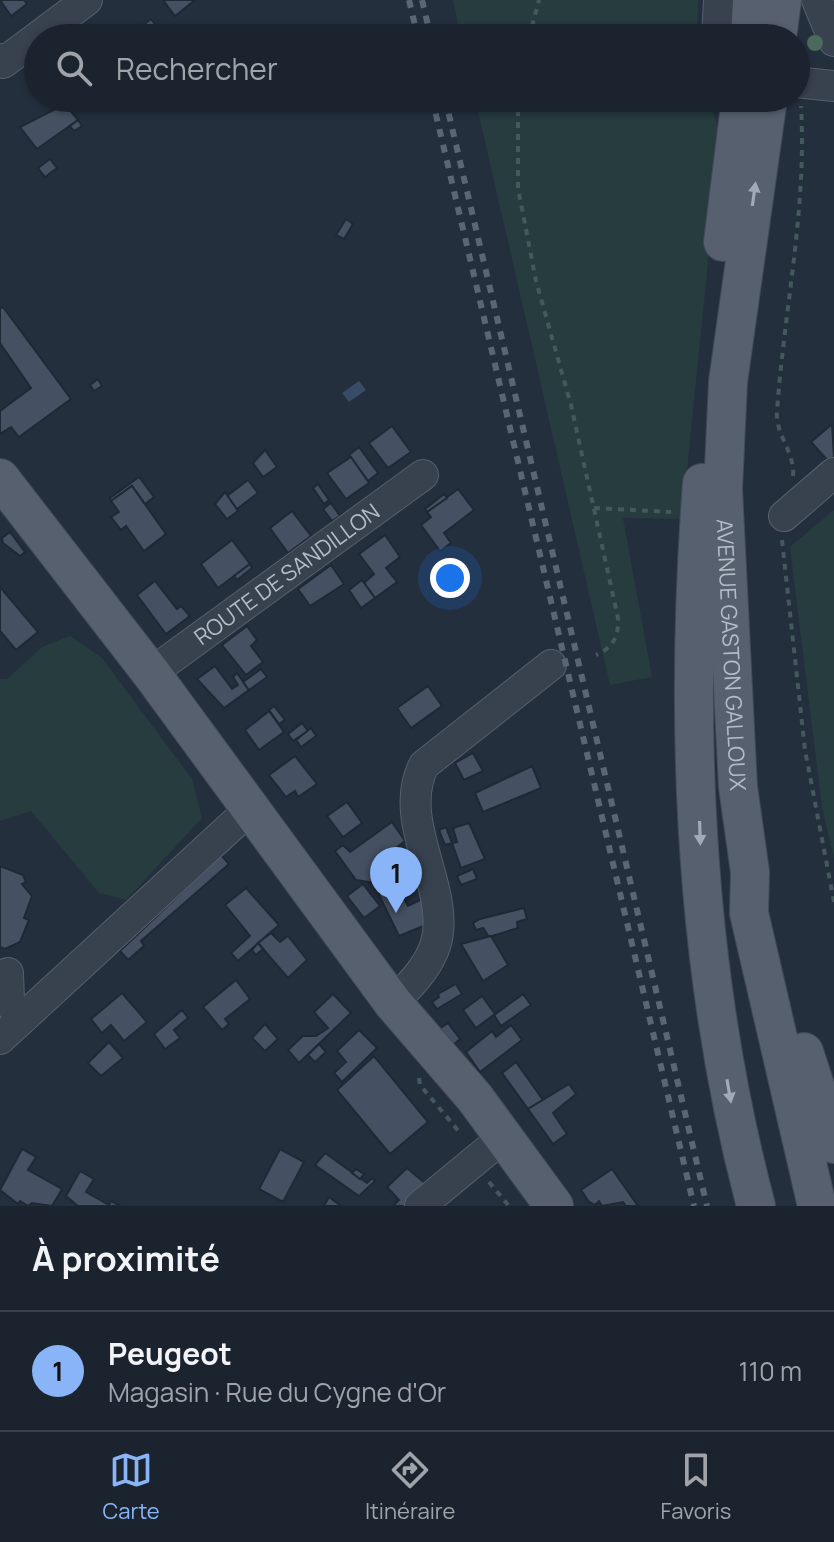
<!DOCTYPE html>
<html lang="fr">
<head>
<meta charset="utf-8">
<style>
	body { margin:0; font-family:Manrope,sans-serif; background:#242b36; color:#f1f3f6 }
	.you { position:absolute; left:450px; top:578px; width:28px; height:28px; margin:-20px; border:6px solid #fff; border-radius:50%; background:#1a73e8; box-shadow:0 0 0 12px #1a73e833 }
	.badge { display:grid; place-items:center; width:52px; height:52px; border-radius:50%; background:#8ab4f8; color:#111; font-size:26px; font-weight:700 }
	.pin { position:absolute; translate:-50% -66px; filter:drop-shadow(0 2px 4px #0008) }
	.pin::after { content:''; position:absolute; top:42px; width:28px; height:24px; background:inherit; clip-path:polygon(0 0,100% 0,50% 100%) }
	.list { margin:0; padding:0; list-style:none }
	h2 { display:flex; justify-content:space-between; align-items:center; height:104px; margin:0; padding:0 32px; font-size:34px }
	h2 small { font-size:26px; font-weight:400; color:#a0a4aa }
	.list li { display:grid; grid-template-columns:52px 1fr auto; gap:24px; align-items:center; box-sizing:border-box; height:120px; padding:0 32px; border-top:2px solid #39404a }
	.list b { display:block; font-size:30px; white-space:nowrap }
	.list p { margin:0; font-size:26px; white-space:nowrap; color:#a0a4aa }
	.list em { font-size:26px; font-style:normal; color:#a0a4aa }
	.icon { flex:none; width:44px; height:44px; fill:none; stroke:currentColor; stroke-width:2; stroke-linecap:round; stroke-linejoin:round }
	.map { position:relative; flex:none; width:834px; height:1206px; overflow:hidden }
	.search { position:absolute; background:#1b232e; box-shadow:0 2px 6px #0004; left:24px; right:24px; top:24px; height:88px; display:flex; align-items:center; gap:20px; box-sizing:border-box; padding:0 28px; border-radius:44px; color:#a0a4aa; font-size:30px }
	.sheet { height:224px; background:#1b232e }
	nav { display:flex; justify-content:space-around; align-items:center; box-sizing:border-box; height:112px; border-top:2px solid #39404a; background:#1b232e; font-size:22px; color:#a0a4aa }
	nav a { display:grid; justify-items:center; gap:4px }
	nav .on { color:#8ab4f8 }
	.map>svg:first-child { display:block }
</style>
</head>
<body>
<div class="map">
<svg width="834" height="1206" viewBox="0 0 834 1206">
	<rect width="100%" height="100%" fill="#242f3e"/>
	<g fill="#263c3f">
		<polygon points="453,0 698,0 697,38 461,38"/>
		<polygon points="475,98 707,98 721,134 682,519 623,518 652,677 610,685"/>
		<polygon points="834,510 834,858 822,808 790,547"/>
		<polygon points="70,636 102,658 192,779 202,818 126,900 99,893 31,811 0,821 0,679 7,679 42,647"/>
	</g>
	<polygon fill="#394c67" points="359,381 366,390 349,402 342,393"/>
	<g fill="#455162" stroke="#1f2835" stroke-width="2">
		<polygon points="0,0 24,0 27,4 11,16"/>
		<polygon points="163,0 195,0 175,16"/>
		<polygon points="151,19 166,38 126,38"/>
		<polygon points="65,104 78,120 37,149 20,127"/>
		<polygon points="78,120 82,126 74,131 70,126"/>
		<polygon points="50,159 57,168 45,177 38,168"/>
		<polygon points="346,219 353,224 344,239 336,235"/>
		<polygon points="3,307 71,399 19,437 11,427 0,434 0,411 31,388 0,343 0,309"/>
		<polygon points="98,379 102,386 94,391 90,385"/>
		<polygon points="832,424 834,458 829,462 811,442"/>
		<polygon points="392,426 411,452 388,468 369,443"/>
		<polygon points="359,447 378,473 368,481 349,455"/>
		<polygon points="265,450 277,467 263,477 253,463"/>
		<polygon points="351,457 369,483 346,499 327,473"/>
		<polygon points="139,477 154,497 145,504 132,486 111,501 110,498"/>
		<polygon points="248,480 258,493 237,509 227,496"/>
		<polygon points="318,484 329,500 324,504 313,488"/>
		<polygon points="132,486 166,534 144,551 126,526 121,530 111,517 119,512 111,501"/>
		<polygon points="458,489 474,510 444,533 451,543 440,551 421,525 431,517 427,512"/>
		<polygon points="225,492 238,511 227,519 215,504"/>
		<polygon points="444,494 447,498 427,512 425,509"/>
		<polygon points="331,503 340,516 332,521 323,509"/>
		<polygon points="292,511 311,536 288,553 270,528"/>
		<polygon points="10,532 25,552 20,556 3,543 2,538"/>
		<polygon points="385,535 400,557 386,568 397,582 375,598 364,583 374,574 359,554"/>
		<polygon points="232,540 250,564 218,588 201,564"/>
		<polygon points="250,564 252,568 237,580 234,576"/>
		<polygon points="331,565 344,584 310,606 298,589"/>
		<polygon points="362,580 375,598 361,608 349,590"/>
		<polygon points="155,581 177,609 181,606 190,616 166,634 137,595"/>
		<polygon points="0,587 38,632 16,650 0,631"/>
		<polygon points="247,626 257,640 251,646 263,662 246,675 222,645"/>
		<polygon points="215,666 232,689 238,685 233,677 237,673 249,690 224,708 197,679"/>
		<polygon points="261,669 267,677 249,690 243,682"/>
		<polygon points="428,686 442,706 411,728 397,708"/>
		<polygon points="274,706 285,720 279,724 269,710"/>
		<polygon points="269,711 284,732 259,750 245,730"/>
		<polygon points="302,723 308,731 293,741 288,734"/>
		<polygon points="311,728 316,736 301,747 296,740"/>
		<polygon points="473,753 483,771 464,780 455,763"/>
		<polygon points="295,756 317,784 298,797 295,791 286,797 269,775"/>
		<polygon points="532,766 541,788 483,812 475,793"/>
		<polygon points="347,802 362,823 343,837 327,816"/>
		<polygon points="392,822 405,841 395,849 407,865 392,876 408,906 422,899 426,925 399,936 379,895 382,884 356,880 335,851 343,845 350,852"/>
		<polygon points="469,823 485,859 461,868 452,843 457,842 453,828"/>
		<polygon points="446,827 452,843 445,845 439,830"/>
		<polygon points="221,855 229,864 141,941 144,946 128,960 120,951"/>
		<polygon points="0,866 23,875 26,882 22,884 32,896 24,918 29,920 20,942 5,949 0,947"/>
		<polygon points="473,869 477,879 461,885 457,876"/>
		<polygon points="363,884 380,906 364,918 347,896"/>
		<polygon points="246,888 279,925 238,961 231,953 250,936 225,905"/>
		<polygon points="524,908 527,919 517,922 518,928 489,937 483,928 476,930 473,923 480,919"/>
		<polygon points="271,933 280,942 288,936 307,960 288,978 258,943"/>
		<polygon points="491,936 508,965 483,981 461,944"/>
		<polygon points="258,943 263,949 256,955 252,950"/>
		<polygon points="236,980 250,999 225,1019 229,1024 222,1030 203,1007"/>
		<polygon points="456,984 462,994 437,1009 432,1002 439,997 438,994"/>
		<polygon points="122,993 147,1022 124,1041 111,1025 102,1033 91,1019"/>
		<polygon points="333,994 351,1013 299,1063 288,1050 303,1036 316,1036 328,1028 314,1012"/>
		<polygon points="523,994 531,1005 501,1026 494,1015"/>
		<polygon points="482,996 495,1014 476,1028 463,1010"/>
		<polygon points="182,1010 188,1018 174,1030 180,1038 165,1049 154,1034"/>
		<polygon points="448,1023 460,1039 452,1046 439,1029"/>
		<polygon points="265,1024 278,1039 265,1051 252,1038"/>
		<polygon points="511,1025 522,1040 480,1072 466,1052 492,1031 496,1037"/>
		<polygon points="359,1030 377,1048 342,1082 334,1073 346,1062 337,1051"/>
		<polygon points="109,1042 123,1058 101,1076 88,1063"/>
		<polygon points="319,1044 326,1052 315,1062 308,1055"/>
		<polygon points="374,1056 428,1122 390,1154 337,1090"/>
		<polygon points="516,1062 543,1100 528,1109 502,1073"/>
		<polygon points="569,1084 576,1094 553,1113 567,1134 553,1144 528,1109"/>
		<polygon points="22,1149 36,1157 28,1170 62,1189 52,1206 32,1203 28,1206 20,1201 18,1204 0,1190"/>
		<polygon points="280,1149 304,1162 283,1202 259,1189"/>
		<polygon points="325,1153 367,1183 372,1178 375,1181 359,1196 315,1165"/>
		<polygon points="407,1168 426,1184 404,1206 393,1206 399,1200 387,1187"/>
		<polygon points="356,1169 364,1174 360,1179 352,1173"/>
		<polygon points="612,1169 638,1206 626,1206 623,1202 602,1206 599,1201 595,1205 589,1202 581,1190"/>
		<polygon points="80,1171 94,1179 86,1192 109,1205 111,1201 120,1206 78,1206 66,1196"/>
		<polygon points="329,1197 341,1206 324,1206"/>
	</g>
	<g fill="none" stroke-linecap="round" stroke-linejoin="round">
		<defs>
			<g id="minor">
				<polyline points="817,0 834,41"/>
				<polyline points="717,38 719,0"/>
				<polyline points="0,59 3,63 87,0"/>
				<polyline points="796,82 834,86"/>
				<polyline points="784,516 834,473"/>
				<path id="s1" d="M151 673 423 475"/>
				<polyline points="8,973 9,1002 22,1019"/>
				<path d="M393 1003C410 985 429 967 436 943 451 888 395 821 424 765L551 665"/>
				<polyline points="0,1039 250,809"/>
				<polyline points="420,1206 488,1150"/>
			</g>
			<g id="major">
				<polyline points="750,38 752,0"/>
				<polyline points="777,38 782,0"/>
				<path id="s2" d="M768 98 728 382 723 489 738 787 750 872 749 913 817 1206"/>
				<polyline points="723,242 741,98"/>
				<polyline points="0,478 151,673 393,1003 475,1098 554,1206"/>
				<path d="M702 483C684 722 694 973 756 1206"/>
				<polyline points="804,1052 834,1144"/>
			</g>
		</defs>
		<use href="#minor" stroke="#565f6c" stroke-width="32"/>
		<use href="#major" stroke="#414a57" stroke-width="40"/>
		<g stroke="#44595c" stroke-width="4" stroke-dasharray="6 6" stroke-linecap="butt">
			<polyline points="529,38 539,0"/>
			<path d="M518 98V188L536 281 571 405 618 618C619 636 613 648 596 655"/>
			<path d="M793 476C795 452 775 434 777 412 784 310 807 209 801 106"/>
			<polyline points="594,508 671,512"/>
			<polyline points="782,540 805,750 834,902"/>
			<polyline points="419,1078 420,1085 461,1134"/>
			<polyline points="489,1182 509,1206"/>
		</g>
		<use href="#minor" stroke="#38414e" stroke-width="30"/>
		<use href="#major" stroke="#56606e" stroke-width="38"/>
		<g stroke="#5a6575" stroke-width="6" stroke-dasharray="8 8" stroke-linecap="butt">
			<polyline points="409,0 418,38"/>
			<polyline points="422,0 431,38"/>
			<polyline points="432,98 694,1206"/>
			<polyline points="445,98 707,1206"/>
		</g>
	</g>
	<circle fill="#4b6a5d" cx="815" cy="43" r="8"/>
	<defs><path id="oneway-solid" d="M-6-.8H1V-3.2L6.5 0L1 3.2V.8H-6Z" transform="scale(2)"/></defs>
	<g fill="#a1aab7">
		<use href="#oneway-solid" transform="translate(754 194) rotate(-82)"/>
		<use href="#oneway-solid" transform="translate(700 833) rotate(88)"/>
		<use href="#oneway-solid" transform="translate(729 1091) rotate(80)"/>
	</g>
	<g text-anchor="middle" stroke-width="6" stroke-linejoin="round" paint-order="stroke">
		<g font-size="22" fill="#b4bcc9" stroke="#1d2633">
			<text dy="8" stroke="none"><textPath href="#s1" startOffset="168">ROUTE DE SANDILLON</textPath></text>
			<text dy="8" stroke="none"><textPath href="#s2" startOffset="560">AVENUE GASTON GALLOUX</textPath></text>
		</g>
	</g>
</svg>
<div class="you"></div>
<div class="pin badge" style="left:396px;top:913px">1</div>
<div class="search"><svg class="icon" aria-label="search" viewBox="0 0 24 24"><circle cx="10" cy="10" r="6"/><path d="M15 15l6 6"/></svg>Rechercher</div>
</div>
<section class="sheet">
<h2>À proximité<small></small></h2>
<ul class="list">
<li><span class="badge">1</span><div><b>Peugeot</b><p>Magasin · Rue du Cygne d'Or</p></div><em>110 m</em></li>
</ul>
</section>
<nav>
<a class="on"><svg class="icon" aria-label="map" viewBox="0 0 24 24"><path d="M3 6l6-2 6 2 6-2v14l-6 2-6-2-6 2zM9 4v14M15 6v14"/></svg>Carte</a>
<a><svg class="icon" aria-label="directions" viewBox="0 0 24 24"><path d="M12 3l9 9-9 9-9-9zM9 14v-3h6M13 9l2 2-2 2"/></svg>Itinéraire</a>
<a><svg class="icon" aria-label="saved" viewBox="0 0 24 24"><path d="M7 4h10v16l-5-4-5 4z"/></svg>Favoris</a>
</nav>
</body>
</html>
